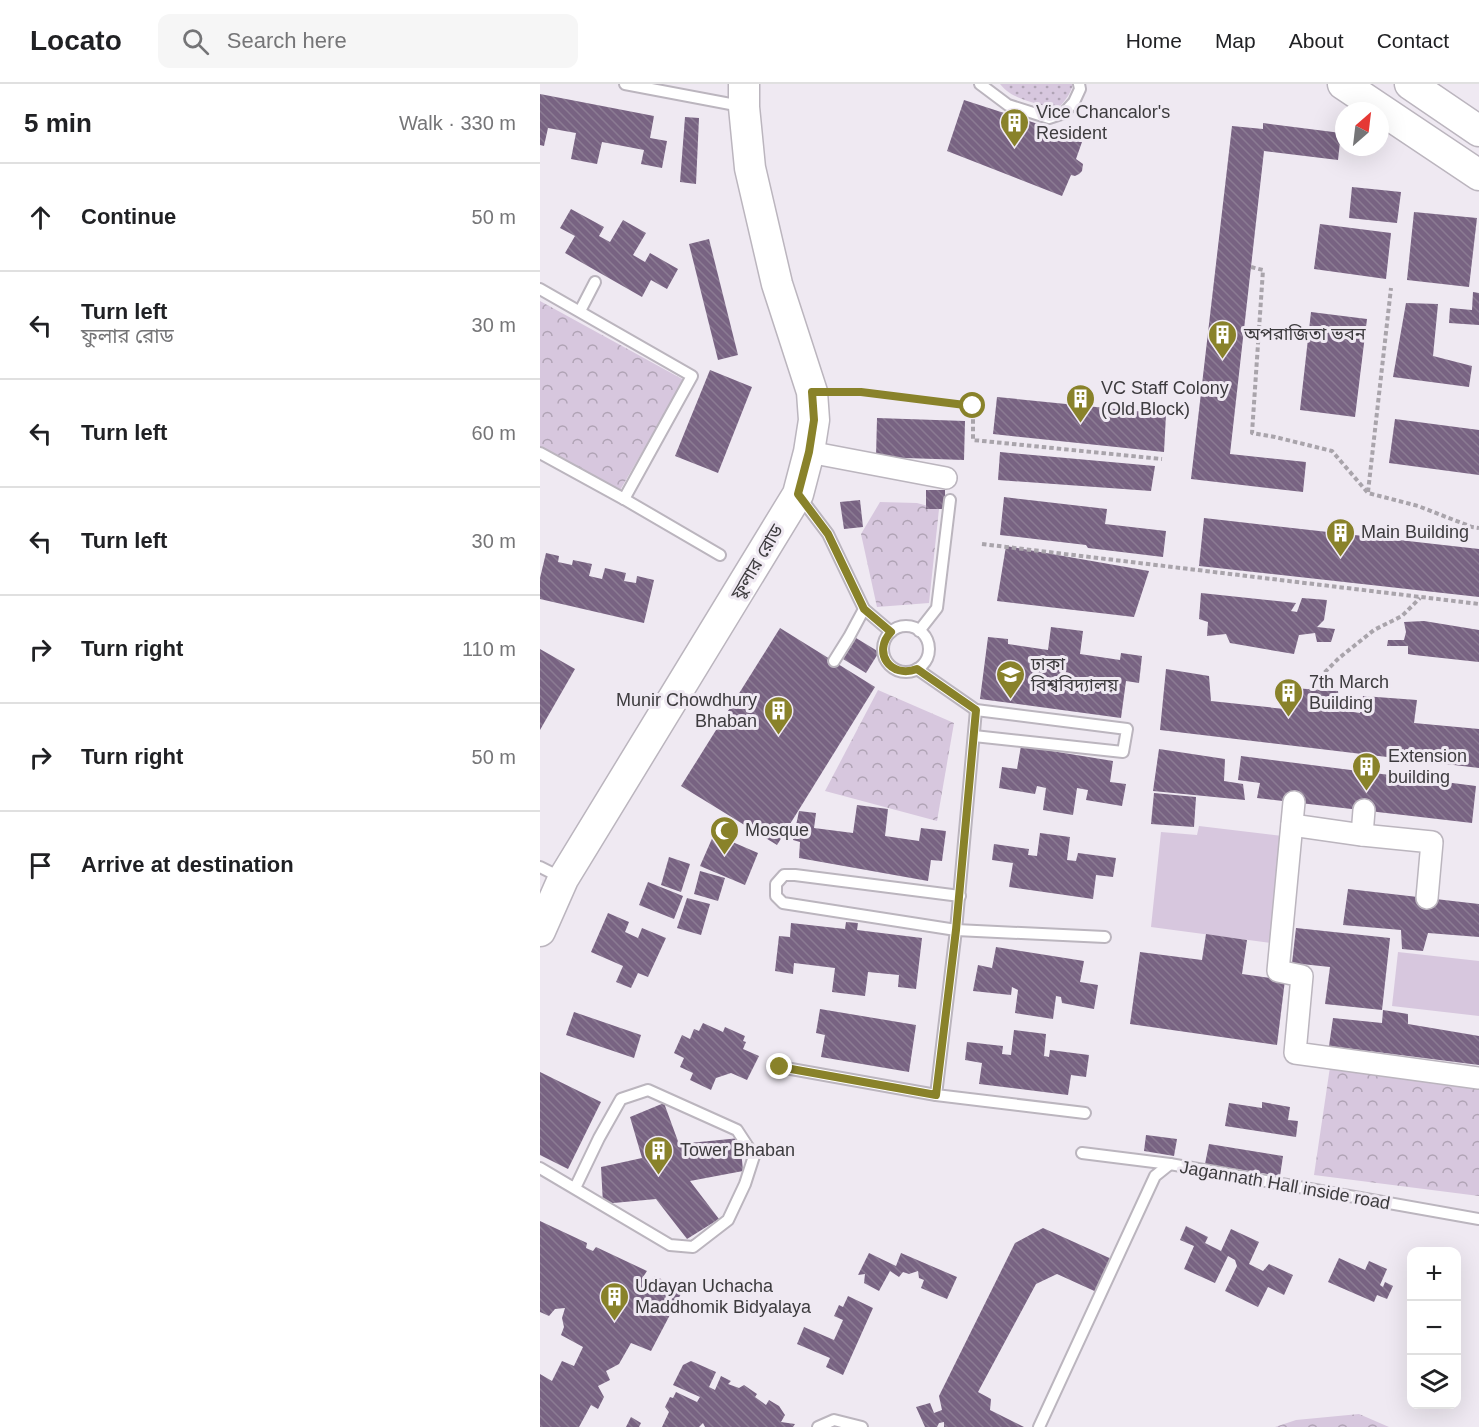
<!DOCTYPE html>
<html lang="en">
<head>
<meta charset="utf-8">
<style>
	body { margin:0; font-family:Helvetica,"Noto Sans Bengali",sans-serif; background:#f6f6f6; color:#202124 }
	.controls { position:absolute; right:18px; bottom:18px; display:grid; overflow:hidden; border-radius:12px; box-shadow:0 6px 24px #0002 }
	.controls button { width:54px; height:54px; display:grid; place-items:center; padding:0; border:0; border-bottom:2px solid #e0e0e0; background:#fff; color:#202124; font:30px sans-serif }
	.compass { position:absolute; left:795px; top:18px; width:54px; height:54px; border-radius:50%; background:#fff; box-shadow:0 6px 24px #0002; rotate:28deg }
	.stop { position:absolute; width:18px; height:18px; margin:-14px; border:4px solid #89822a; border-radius:50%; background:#fff }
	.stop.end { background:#89822a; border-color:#fff; box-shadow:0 2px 6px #0008 }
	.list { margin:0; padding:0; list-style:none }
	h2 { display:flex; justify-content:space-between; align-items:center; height:78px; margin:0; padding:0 24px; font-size:26px }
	h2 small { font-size:20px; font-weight:400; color:#757577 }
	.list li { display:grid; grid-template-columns:39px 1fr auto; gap:18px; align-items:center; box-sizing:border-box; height:108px; padding:0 24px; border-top:2px solid #e0e0e0 }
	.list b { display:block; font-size:22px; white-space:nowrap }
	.list p { margin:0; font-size:20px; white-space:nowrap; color:#757577 }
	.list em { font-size:20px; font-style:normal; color:#757577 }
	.icon { flex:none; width:33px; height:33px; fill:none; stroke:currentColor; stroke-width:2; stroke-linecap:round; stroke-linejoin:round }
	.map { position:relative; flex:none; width:939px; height:1343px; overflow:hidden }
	header { display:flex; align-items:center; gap:36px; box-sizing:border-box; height:84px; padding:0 30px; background:#fff; border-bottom:2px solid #e0e0e0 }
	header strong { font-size:28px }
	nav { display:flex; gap:33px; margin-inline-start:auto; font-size:21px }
	.search { width:420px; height:54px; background:#f6f6f6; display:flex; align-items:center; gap:15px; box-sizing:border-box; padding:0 21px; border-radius:12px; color:#757577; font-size:22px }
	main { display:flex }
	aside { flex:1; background:#fff }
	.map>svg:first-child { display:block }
</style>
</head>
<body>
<header>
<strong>Locato</strong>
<div class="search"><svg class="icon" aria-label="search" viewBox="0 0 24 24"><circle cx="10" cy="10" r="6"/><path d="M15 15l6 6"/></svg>Search here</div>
<nav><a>Home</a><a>Map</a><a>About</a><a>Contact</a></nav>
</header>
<main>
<aside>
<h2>5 min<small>Walk · 330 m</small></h2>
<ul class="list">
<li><svg class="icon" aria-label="ahead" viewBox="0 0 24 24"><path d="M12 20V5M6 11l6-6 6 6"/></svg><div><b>Continue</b></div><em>50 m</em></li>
<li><svg class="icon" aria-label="left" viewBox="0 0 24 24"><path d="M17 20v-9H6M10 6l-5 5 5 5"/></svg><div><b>Turn left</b><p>ফুলার রোড</p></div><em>30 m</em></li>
<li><svg class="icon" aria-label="left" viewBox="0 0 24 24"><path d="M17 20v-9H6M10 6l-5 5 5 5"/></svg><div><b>Turn left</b></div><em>60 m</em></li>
<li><svg class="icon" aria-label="left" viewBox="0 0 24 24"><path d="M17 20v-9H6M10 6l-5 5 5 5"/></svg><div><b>Turn left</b></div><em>30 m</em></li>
<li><svg class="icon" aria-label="right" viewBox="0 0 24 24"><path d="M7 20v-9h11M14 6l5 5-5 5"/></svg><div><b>Turn right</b></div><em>110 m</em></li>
<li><svg class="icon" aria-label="right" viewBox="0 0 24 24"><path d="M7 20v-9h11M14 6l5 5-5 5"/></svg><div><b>Turn right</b></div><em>50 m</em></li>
<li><svg class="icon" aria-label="arrive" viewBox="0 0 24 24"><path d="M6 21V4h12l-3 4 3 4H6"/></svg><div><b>Arrive at destination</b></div></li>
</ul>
</aside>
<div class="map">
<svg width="939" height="1343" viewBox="0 0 939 1343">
	<defs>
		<pattern id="park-crowns" width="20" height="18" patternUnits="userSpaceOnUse" patternTransform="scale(1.5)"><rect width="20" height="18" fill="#d7c7de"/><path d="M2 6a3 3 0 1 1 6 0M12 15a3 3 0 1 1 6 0" fill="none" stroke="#b0a3b5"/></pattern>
		<pattern id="garden-dots" width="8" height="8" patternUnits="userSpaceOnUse" patternTransform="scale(1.5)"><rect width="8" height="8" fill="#d7c7de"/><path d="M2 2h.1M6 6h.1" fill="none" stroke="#b0a3b5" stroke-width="1.8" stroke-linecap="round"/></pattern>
		<pattern id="building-back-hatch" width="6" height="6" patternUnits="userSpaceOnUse" patternTransform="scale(1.5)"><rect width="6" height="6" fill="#786382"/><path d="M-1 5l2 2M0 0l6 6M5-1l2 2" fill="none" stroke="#8b7b93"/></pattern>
	</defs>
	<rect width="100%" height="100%" fill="#efe9f2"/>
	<g fill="#d7c7de">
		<polygon points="659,742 742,752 731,859 611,843 621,748 657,751"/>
		<polygon points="858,868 939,877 939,932 852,922"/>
	</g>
	<g fill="url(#park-crowns)">
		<polygon points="0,217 144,296 79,408 0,363"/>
		<polygon points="340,418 377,419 399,425 389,519 337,523 321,450"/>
		<polygon points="338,606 414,639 397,737 285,707"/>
		<polygon points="790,983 939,1004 939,1112 774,1091"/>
		<polygon points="819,1330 849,1343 735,1343 756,1336"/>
	</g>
	<path fill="url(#garden-dots)" d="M460 0H533C531 9 525 17 519 23 507 24 476 15 467 7 464 5 462 2 460 0Z"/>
	<g fill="url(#building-back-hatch)">
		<polygon points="0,10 114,32 110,54 127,57 122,84 101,80 104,66 62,58 57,80 31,75 36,49 8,44 4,62 0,61"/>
		<polygon points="424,16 495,39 542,58 536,75 543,80 542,87 539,90 535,92 531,91 522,112 407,67"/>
		<polygon points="145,33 159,34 156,100 140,98"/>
		<polygon points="723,39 801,49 798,76 724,67 690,370 766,378 763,408 651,395 692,42 723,45"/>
		<polygon points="812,103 861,108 857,139 809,134"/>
		<polygon points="31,125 64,143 59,152 70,158 83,136 106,149 93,171 105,178 110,169 138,185 127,205 111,196 102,213 25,169 35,152 20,144"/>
		<polygon points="874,128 937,134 929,203 867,196"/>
		<polygon points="780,140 851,149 846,195 774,185"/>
		<polygon points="169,155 198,271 178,276 149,160"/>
		<polygon points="933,208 939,209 939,241 909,239 910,224 932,226"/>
		<polygon points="866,219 898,220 893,272 932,282 929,303 853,293"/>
		<polygon points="771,228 827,235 815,333 760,326"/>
		<polygon points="170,286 212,303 178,389 135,372"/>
		<polygon points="457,313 626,330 624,368 453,350"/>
		<polygon points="337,334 425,337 424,376 336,373"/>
		<polygon points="855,335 939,346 939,391 849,379"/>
		<polygon points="460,368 615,382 611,407 458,396"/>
		<rect x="386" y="406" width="19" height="19"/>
		<polygon points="464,413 567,425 565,440 626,447 623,473 548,464 546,461 460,451"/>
		<polygon points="320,416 323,443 304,445 300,418"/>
		<polygon points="664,434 939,465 939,513 659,482"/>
		<polygon points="466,462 609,487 594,533 457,517"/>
		<polygon points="6,469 19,472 18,478 32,481 33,476 52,480 49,492 62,495 65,484 86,489 84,497 96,499 97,492 114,496 104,539 0,515 0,494"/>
		<polygon points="661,509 756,519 751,527 757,528 762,514 787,516 784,536 777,543 795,545 791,558 777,558 775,549 759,551 754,570 690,559 686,550 667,552 668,538 659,535"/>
		<polygon points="884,537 939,546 939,578 874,571 868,570 868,562 847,562 848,556 864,556 866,548 864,538"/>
		<polygon points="511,543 543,547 540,570 580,576 581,569 602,572 599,599 586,597 581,634 440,615 448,553 468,555 468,560 508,566"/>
		<polygon points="240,544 335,603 237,761 141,702"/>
		<polygon points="316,554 339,568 326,589 303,575"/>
		<polygon points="0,565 35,585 0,646"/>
		<polygon points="626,585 669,592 671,617 754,626 752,604 798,607 800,626 820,629 823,612 877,616 874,639 939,645 939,684 620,646"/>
		<polygon points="481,662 573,677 570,698 586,700 582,722 546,716 548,706 537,704 533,731 503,726 506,704 497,702 495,710 459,704 462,683 477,685"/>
		<polygon points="619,665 685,675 684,697 703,700 705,716 613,707"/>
		<polygon points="701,672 936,702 932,739 717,714 720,699 698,696"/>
		<polygon points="614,709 656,713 654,743 611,740"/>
		<polygon points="317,721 348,725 345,752 379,757 381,744 406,747 402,777 391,776 388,797 259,774 260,758 253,756 259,727 276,729 274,744 313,749"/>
		<polygon points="500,749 530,753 527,776 536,777 538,769 576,774 573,793 556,791 553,815 469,803 473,779 452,776 454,760 489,765 488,771 497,772"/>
		<polygon points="174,750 218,769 205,801 160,782"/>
		<polygon points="129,773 150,780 141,808 121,801"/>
		<polygon points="160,787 185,794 178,817 154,810"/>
		<polygon points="108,798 143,812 134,835 99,821"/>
		<polygon points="808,805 939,820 939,853 888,849 883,867 862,865 861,846 803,841"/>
		<polygon points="147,814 170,820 161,851 137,844"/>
		<polygon points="68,829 89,838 85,848 98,854 102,844 126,854 108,893 98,889 91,904 76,898 83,882 51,868"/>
		<polygon points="306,838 318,839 317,846 382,854 376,905 358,903 359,891 328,888 325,912 292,908 295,884 254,879 253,890 235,887 239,852 250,853 251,839 305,845"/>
		<polygon points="756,844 850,854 842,926 785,920 790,883 752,879"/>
		<polygon points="666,850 707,856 702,890 745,896 737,961 590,940 600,868 662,876"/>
		<polygon points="456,863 544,877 540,898 558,901 554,925 522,919 521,913 516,912 513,935 475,929 478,906 472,903 471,911 433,907 438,881 452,884"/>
		<polygon points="280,925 376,941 369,988 281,973 285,951 276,949"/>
		<polygon points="843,926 868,930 868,940 939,952 939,981 789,962 793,934 842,939"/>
		<polygon points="34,928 101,951 94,974 26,951"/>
		<polygon points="163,939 183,948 185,943 205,952 203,957 206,958 203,965 219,972 207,996 191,989 176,994 171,1006 150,996 153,989 140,983 144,974 134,969 142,951 150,955 154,945 159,947"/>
		<polygon points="474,946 506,950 504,972 509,973 510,966 549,971 546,993 531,991 528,1011 439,1000 442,979 425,976 427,958 463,962 462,970 471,971"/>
		<polygon points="0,988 61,1018 28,1085 0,1071"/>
		<polygon points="722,1018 750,1023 748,1036 758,1037 756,1053 685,1042 689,1019 722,1024"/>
		<polygon points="124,1019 139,1060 200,1054 203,1087 150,1097 179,1135 147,1155 116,1115 63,1120 61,1083 102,1074 90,1033"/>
		<polygon points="606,1051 637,1055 634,1072 604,1067"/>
		<polygon points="669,1060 743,1072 740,1092 665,1080"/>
		<polygon points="0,1137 47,1159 46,1164 53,1167 56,1163 107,1187 103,1193 111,1197 115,1192 143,1206 111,1267 91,1259 79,1280 66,1287 70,1296 58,1302 64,1313 58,1325 51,1321 39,1343 0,1343 0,1290 12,1297 22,1277 34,1282 43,1263 21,1251 24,1243 22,1234 25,1224 15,1225 9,1232 0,1228"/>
		<polygon points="646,1142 668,1153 665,1159 681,1167 691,1145 719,1158 709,1180 723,1187 729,1180 753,1191 744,1211 728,1203 718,1223 685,1207 697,1182 695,1176 688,1172 675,1199 644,1185 654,1162 640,1156"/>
		<polygon points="503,1144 576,1177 561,1210 517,1190 496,1200 438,1308 451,1315 450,1326 484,1343 404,1343 404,1338 399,1339 397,1343 385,1343 376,1323 390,1319 394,1329 402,1326 399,1312 475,1159"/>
		<polygon points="329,1169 356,1182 361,1169 417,1193 407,1215 381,1204 384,1196 379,1194 378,1187 369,1190 363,1188 359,1193 350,1187 339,1207 324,1199 325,1190 318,1191"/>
		<polygon points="799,1174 825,1186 829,1177 847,1185 840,1201 843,1203 845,1198 853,1202 847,1215 837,1211 834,1218 788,1198"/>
		<polygon points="308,1212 333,1224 303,1291 286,1283 290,1274 257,1260 264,1243 294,1256 303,1236 294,1232 299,1221 303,1223"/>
		<polygon points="151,1277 176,1288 169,1303 175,1306 181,1292 191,1297 188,1300 199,1304 204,1301 217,1310 215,1313 226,1321 229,1316 239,1322 245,1331 241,1338 255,1340 253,1343 165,1343 163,1339 159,1343 122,1343 129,1328 125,1323 130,1313 133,1314 136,1308 157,1318 160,1313 133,1301 143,1281"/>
		<polygon points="91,1333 101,1339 99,1343 86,1343"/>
	</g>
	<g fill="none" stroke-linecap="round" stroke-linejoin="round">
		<defs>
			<g id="lane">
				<polyline points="85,0 201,22"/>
				<polyline points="440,0 468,21 509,34 524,29 534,18 540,5 539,0"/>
				<polyline points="0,205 152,292 84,415"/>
				<polyline points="40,227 55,198"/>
				<polyline points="0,369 84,415 180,471"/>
				<polyline points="260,413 288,450 324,525 351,548"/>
				<circle cx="366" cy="565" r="23"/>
				<polyline points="379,547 397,524 410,416"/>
				<polyline points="294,577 309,553 324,525"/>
				<polyline points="377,585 436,626 587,645 583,668 434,652"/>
				<polyline points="436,626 416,846 396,1011 545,1029"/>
				<polyline points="0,783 20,793"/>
				<polyline points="420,812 255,791 244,791 236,800 236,812 243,819 416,846 565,853"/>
				<polyline points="240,983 396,1011"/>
				<polyline points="542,1069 630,1080 939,1135"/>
				<polyline points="0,1084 130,1161 153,1163 188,1136 205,1100 214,1072 197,1046 108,1006 81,1015 59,1054 35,1104"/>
				<polyline points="278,1343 294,1336 322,1343"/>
				<polyline points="499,1343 615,1092 630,1080"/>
			</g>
			<g id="street">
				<polyline points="269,368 406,394"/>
				<polyline points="754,718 738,887 762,892 755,969 939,994"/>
				<polyline points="752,741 822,751 892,758 887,814"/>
				<polyline points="822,751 824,726"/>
			</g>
			<g id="secondary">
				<polyline points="803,0 939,91"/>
				<polyline points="870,0 939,47"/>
				<polyline points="0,847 23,795 258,410 269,368 274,336 272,308 237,200 210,84 204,23 204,0"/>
			</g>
		</defs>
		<use href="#lane" stroke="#bbb5be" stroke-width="14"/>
		<use href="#street" stroke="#bbb5be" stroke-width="24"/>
		<use href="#secondary" stroke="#bbb5be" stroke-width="33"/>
		<g stroke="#a9a4ab" stroke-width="4" stroke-dasharray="4.5 3" stroke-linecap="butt">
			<polyline points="711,183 723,186 712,349 735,353 792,367 828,409 878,422 932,443 939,444"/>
			<polyline points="297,308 321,308 433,322 433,356 622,375"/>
			<polyline points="828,408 851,204"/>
			<polyline points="442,460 939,520"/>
			<polyline points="771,606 778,595 799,574 834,546 862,532 880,514"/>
		</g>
		<use href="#lane" stroke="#fff" stroke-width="10"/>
		<use href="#street" stroke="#fff" stroke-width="21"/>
		<use href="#secondary" stroke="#fff" stroke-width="30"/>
	</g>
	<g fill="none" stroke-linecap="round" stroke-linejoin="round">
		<path stroke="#89822a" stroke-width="8" d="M240 983 396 1011 416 846 436 626 377 585C350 595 332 568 351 548L324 525 288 450 258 410 269 368 274 336 272 308H321L433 322"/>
	</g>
	<defs>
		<symbol id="building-pin" viewBox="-11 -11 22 30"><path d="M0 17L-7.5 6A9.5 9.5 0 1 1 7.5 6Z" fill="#89822a" stroke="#efe9f2"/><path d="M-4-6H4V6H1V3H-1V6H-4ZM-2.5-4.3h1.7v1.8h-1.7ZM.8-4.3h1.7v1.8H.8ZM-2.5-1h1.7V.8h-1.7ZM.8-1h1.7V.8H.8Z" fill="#fff"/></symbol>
		<symbol id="university-pin" viewBox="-11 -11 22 30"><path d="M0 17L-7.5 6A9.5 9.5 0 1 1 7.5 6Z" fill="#89822a" stroke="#efe9f2"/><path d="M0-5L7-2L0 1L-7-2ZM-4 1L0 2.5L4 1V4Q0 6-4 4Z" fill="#fff"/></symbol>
		<symbol id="mosque-pin" viewBox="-11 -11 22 30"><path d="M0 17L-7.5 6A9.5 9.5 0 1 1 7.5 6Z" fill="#89822a" stroke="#efe9f2"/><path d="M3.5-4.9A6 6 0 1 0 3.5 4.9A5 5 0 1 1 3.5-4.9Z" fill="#fff"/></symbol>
	</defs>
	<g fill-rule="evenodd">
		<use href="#building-pin" x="458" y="22" width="33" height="45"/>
		<use href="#building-pin" x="666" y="234" width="33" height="45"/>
		<use href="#building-pin" x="524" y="298" width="33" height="45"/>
		<use href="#building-pin" x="784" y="432" width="33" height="45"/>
		<use href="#university-pin" x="454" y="574" width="33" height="45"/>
		<use href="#building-pin" x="732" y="592" width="33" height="45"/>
		<use href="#building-pin" x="222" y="610" width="33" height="45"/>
		<use href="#building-pin" x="810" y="666" width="33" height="45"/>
		<use href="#mosque-pin" x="168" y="730" width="33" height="45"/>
		<use href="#building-pin" x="102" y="1050" width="33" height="45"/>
		<use href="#building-pin" x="58" y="1196" width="33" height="45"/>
	</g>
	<g text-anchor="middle" stroke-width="6" stroke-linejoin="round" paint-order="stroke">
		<g font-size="18" fill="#3d3b3e" stroke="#efe9f2" text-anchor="start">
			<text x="496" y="34">Vice Chancalor's<tspan x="496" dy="21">Resident</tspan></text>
			<text x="704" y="256">অপরাজিতা ভবন</text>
			<text x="561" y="310">VC Staff Colony<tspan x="561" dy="21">(Old Block)</tspan></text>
			<text x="821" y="454">Main Building</text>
			<text x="491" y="586">ঢাকা<tspan x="491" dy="21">বিশ্ববিদ্যালয়</tspan></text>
			<text x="769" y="604">7th March<tspan x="769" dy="21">Building</tspan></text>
			<text x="217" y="622" text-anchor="end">Munir Chowdhury<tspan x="217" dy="21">Bhaban</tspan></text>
			<text x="848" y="678">Extension<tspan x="848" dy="21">building</tspan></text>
			<text x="205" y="752">Mosque</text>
			<text x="140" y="1072">Tower Bhaban</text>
			<text x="95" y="1208">Udayan Uchacha<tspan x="95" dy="21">Maddhomik Bidyalaya</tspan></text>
		</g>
		<g font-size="18" fill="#3d3b3e" stroke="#efe9f2">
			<text transform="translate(217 478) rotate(-59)" y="6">ফুলার রোড</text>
			<text transform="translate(745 1101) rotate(10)" y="6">Jagannath Hall inside road</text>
		</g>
	</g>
</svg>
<div class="controls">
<button>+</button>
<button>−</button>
<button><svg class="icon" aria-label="layers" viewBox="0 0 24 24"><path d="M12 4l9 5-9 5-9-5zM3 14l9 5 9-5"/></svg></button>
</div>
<svg class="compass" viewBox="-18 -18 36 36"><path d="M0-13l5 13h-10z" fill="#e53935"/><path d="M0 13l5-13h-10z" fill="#757577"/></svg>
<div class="stop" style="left:433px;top:322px"></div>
<div class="stop end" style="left:240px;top:983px"></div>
</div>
</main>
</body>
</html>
